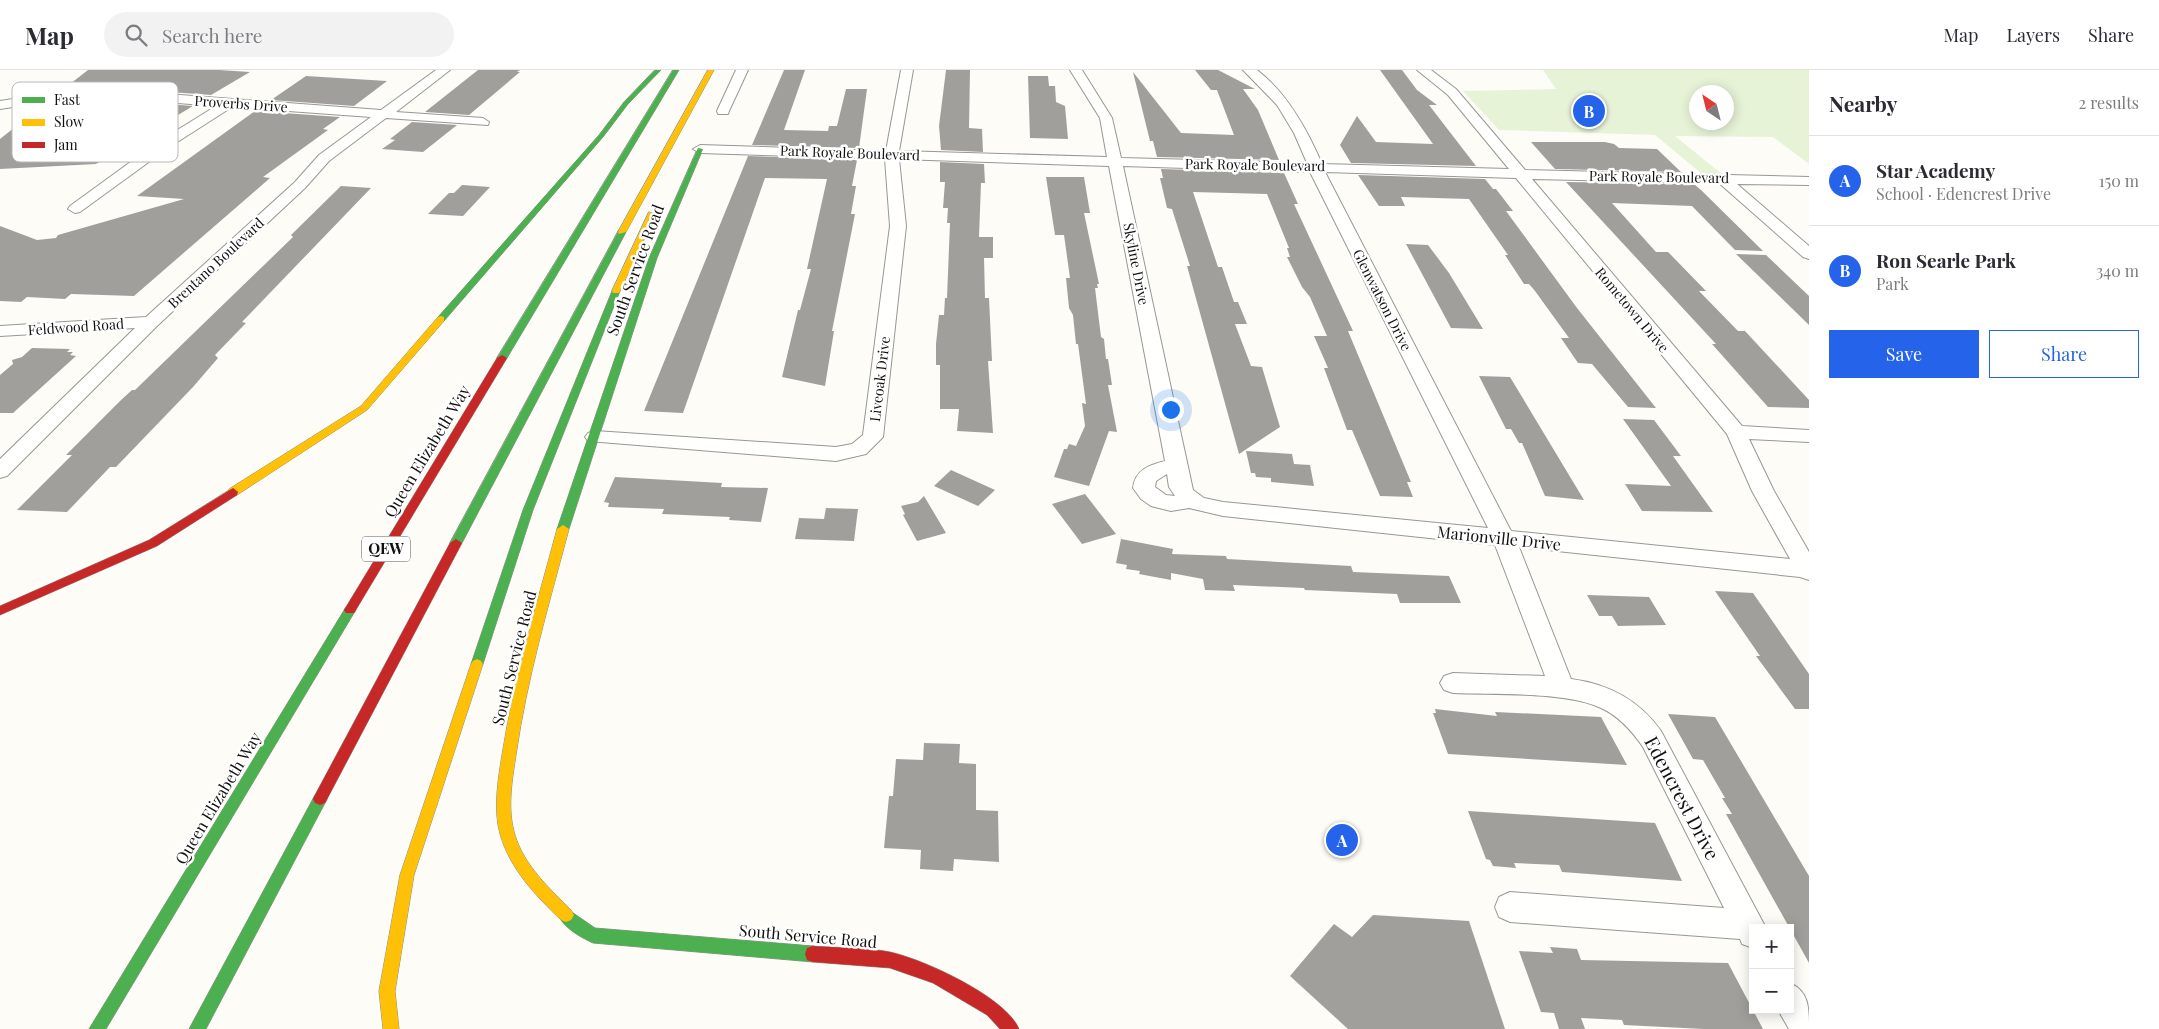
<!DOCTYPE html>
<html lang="en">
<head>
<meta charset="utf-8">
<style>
	body { margin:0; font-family:"Playfair Display",serif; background:#f2f2f3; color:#2b2b33 }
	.controls { position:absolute; right:15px; bottom:15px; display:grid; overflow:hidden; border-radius:0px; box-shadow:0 2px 12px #0003 }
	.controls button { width:45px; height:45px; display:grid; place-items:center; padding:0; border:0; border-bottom:1px solid #e1e1e2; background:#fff; color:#2b2b33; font:25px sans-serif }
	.compass { position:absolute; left:1689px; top:15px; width:45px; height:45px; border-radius:50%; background:#fff; box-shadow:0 2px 12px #0003; rotate:325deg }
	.you { position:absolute; left:1170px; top:339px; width:18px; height:18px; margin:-12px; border:4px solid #fff; border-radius:50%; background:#1a73e8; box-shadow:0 0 0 8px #1a73e833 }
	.badge { display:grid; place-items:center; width:32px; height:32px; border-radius:50%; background:#2563eb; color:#fff; font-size:16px; font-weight:700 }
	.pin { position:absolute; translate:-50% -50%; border:2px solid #fff; box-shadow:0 1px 5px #0006 }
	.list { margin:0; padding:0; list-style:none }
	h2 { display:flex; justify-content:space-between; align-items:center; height:65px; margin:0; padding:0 20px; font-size:21px }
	h2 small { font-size:16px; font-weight:400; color:#7c7c81 }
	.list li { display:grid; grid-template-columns:32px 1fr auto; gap:15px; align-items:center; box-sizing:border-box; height:90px; padding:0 20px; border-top:1px solid #e1e1e2 }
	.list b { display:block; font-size:19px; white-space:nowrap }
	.list p { margin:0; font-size:16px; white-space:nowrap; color:#7c7c81 }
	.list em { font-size:16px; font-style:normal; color:#7c7c81 }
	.actions { display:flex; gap:10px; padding:15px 20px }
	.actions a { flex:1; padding:11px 0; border:1px solid #2563eb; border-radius:0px; text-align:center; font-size:18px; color:#2563eb }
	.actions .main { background:#2563eb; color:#fff }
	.icon { flex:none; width:28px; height:28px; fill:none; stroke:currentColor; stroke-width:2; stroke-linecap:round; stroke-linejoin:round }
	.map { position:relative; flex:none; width:1809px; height:959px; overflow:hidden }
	header { display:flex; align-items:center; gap:30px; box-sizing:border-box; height:70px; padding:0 25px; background:#fff; border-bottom:1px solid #e1e1e2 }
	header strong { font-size:24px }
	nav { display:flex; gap:28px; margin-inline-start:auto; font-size:18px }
	.search { width:350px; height:45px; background:#f2f2f3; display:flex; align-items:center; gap:12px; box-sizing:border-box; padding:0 18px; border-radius:28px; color:#7c7c81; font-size:19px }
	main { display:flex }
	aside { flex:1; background:#fff }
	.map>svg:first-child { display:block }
</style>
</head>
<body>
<header>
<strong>Map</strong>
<div class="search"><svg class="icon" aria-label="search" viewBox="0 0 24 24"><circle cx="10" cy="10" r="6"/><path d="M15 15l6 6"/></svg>Search here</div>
<nav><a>Map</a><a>Layers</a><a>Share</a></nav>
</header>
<main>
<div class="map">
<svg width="1809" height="959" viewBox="0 0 1809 959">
	<rect width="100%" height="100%" fill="#fdfcf7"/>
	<path fill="#e7f3d7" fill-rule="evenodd" d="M1543 0H1809V94L1773 67 1675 66 1723 105 1702 104 1655 65 1499 60 1463 21 1556 19ZM1696 22H1726V52H1696Z"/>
	<g fill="#a19f9c">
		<polygon points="88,0 219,0 250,2 211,25 114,18 61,21"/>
		<polygon points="478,0 520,0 517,2 520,2 469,45 425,42"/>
		<polygon points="784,0 805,0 784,60 828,61 829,56 837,56 846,19 867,19 859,78 752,75"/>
		<polygon points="946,0 970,0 969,58 982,59 983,82 941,80 939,56"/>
		<polygon points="1195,0 1218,0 1255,19 1243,19 1258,40 1279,90 1157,87 1153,71 1150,71 1133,2 1181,63 1234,65 1217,20 1211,20"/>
		<polygon points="1380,0 1402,0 1417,20 1437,35 1429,35 1476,96 1351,93 1340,75 1357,46 1376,72 1433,74"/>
		<polygon points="306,6 387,11 354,36 271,30"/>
		<polygon points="1028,6 1048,6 1049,16 1055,16 1056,32 1065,36 1068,69 1030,68"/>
		<polygon points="114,30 193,36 96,94 0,99 0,69 44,34"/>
		<polygon points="255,41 340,47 323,59 328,60 263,107 270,108 134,226 71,224 65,229 27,227 21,232 0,231 0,156 37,170 56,168 58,165 184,129 137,126"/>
		<polygon points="412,52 457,55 423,82 382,79 395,70 390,69"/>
		<polygon points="1531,72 1605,72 1614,74 1619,78 1657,79 1681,102 1555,99"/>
		<polygon points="748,86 857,90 852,116 856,116 851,144 855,144 832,261 834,261 825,316 782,307 798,240 800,240 811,199 807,199 827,109 765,108 683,343 644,341"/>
		<polygon points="940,92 984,94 985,113 981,113 979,167 993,167 993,188 984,188 985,228 989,228 992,291 988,291 993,363 957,361 959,339 940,339 940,295 936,295 936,274 939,245 944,245 945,228 947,228 950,153 947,153 948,138 943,138 945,112 940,112"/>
		<polygon points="1161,99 1284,103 1298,134 1294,134 1353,261 1348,261 1411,412 1407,412 1413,427 1380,426 1352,360 1347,360 1324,298 1328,298 1314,266 1327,266 1310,227 1302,217 1287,187 1290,187 1287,178 1289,178 1267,124 1193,122 1218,197 1222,197 1234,232 1238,232 1247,254 1235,254 1251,296 1262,297 1280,357 1239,384 1187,196 1190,196 1172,139 1167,138 1160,108 1163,108"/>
		<polygon points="1358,105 1485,109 1493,119 1496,119 1513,141 1506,141 1577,238 1656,338 1628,337 1592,294 1578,293 1561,268 1569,268 1535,221 1529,214 1524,214 1505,185 1508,185 1469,129 1401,127 1405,136 1379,136"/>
		<polygon points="1046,107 1084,107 1090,143 1084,143 1099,214 1097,214 1098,218 1095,218 1101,267 1104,269 1106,289 1108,289 1112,315 1108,315 1117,362 1109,361 1089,416 1054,407 1064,379 1067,379 1069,374 1076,376 1085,356 1082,333 1086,334 1078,274 1076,274 1073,245 1069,238 1066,208 1070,208 1064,165 1055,165"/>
		<polygon points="1566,112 1694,114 1701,120 1763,181 1735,180 1692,136 1612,133 1656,182 1668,182 1671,185 1706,221 1699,221 1738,261 1745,261 1809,330 1809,338 1768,337 1712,274 1716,274"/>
		<polygon points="462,115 490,117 463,146 428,144 449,123 454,123"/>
		<polygon points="341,116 371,118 242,252 246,253 215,285 218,288 193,317 116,397 110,397 67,442 17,440 72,385 66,385 120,331 132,320 135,320 293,167 291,165"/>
		<polygon points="1406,174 1428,175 1449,203 1483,259 1451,258"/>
		<polygon points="1736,184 1766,185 1809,226 1809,255"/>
		<polygon points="32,278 70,279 67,282 73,282 70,285 76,286 13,343 0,343 0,305 13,294 12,290 22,287"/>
		<polygon points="1479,306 1510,307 1584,430 1545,426 1522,373 1519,373 1511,359 1506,359"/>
		<polygon points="1623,349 1654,350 1681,386 1673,386 1713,442 1642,441 1625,414 1671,416"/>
		<polygon points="1246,381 1292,384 1294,394 1310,395 1314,416 1271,412 1271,408 1256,407 1255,403 1251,403"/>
		<polygon points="951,400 995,420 978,436 934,416"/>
		<polygon points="615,407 722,413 721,417 768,418 761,452 729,450 730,447 662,444 664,439 608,437 609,433 604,432"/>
		<polygon points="1085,424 1116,464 1082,474 1052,434"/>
		<polygon points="924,426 946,463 917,471 903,445 905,444 901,436 918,432"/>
		<polygon points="826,438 858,439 854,471 795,469 799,448 824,449"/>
		<polygon points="1121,469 1173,479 1172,484 1226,486 1227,489 1351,496 1353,502 1449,506 1461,533 1400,533 1397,524 1305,520 1304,518 1233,515 1235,521 1205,520 1203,509 1171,503 1171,510 1139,504 1140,501 1126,499 1127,495 1116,493"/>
		<polygon points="1715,521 1753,523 1809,604 1809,639 1795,639 1756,586 1760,586"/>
		<polygon points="1587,525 1649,527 1666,555 1618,556 1612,546 1599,546"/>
		<polygon points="1435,639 1497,646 1495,642 1601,647 1627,695 1448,684 1433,643 1436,643"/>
		<polygon points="1668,644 1715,647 1809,806 1809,893 1726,744 1732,744 1722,728 1725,728 1703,690 1693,689"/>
		<polygon points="924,673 960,674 959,693 976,694 976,740 998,741 999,792 954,789 953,801 920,799 921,780 884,778 889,726 893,726 896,689 923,690"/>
		<polygon points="1468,741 1655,753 1682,811 1562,802 1559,795 1514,793 1516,798 1493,796 1490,790 1486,789"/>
		<polygon points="1373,845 1469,851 1505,959 1348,959 1290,906 1334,854 1352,867"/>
		<polygon points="1550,877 1577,879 1581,890 1728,893 1763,959 1704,959 1624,955 1622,950 1581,948 1585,959 1559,959 1554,943 1541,942 1519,881 1553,883"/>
	</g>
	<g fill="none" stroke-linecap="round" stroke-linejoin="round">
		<defs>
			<g id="street">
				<polygon points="436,0 450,0 396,42 483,48 489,52 488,55 386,48 329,91 305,118 157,256 7,406 0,408 0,389 135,258 0,266 0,256 146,247 295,112 319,85 371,47 232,37 168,78 80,142 75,143 68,139 70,136 158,72 216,36 114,28 52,31 0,39 0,31 52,23 114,20 381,40"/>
				<polygon points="736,0 748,0 729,41 728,44 718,44 717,41"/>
				<path d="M901 0H913L899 81 1107 87 1100 48 1070 0H1082L1112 48 1121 88 1307 93 1294 63 1277 35 1243 0H1257C1287 23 1307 59 1322 94L1509 99 1448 25 1417 0H1431L1456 19 1525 100 1809 107V115L1737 114 1809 176V189L1803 187 1719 113 1532 109 1742 356 1809 360V372L1749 369 1774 421 1809 482V510L1800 507 1519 477 1571 609C1609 614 1639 630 1661 661L1766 858H1753V878L1742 874 1740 869 1510 852 1499 847 1495 837 1499 827 1510 822 1724 838 1643 677C1632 661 1619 646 1601 638 1567 621 1492 625 1453 623L1444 620 1440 613 1444 606 1453 603 1545 606 1495 475 1223 446 1189 438 1171 441 1151 436 1141 429 1133 418C1135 400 1149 395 1165 391L1109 96 899 89 906 156 883 367 866 384 836 391 588 371 585 367 588 363 595 361 836 377 852 374 863 365 890 156 885 89 700 83 693 79 700 75 886 81ZM1123 96 1310 102 1488 458 1223 432 1204 428 1193 420ZM1325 102 1516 108 1727 364 1752 421 1790 489 1511 461ZM1167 404 1169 417 1175 426 1166 425 1155 417 1156 411Z"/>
				<path d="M1790 913C1809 922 1809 937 1809 959H1789L1778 940H1790Z"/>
			</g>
			<g id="fast">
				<polygon points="655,0 661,0 628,34 603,67 444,251 438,251 438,247 599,65 624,32"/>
				<polygon points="673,0 679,0 507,288 505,290 499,290 497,288"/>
				<polygon points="698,78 703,79 657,188 569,459 563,463 559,462 557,459 649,188"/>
				<polygon points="619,160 626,162 462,473 456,477 452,476 450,473"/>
				<polygon points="616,218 620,221 533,440 483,594 481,597 477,599 473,597 471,594 523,440 612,221"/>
				<polygon points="350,536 354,537 356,540 354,543 106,959 89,959 346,537"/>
				<polygon points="320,723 325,725 327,729 325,733 206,959 189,959 315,725"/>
				<path d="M566 838 595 858 813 876 819 878 821 884 819 890 813 892 593 873C580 867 564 858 558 845L561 840Z"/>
			</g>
			<g id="slow">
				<polygon points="708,0 714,0 626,162 619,164 618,162"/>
				<polygon points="649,142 656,144 620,221 619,223 613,223 612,221"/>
				<polygon points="441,246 444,247 444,251 367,340 237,425 229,425 228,422 229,419 361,336 438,247"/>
				<path d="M563 455 569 459C549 534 527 608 516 685 512 711 507 739 515 765 524 795 549 818 571 840L574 845 571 850 566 852 561 850C535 825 510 799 500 764 493 739 498 710 502 685 514 608 537 534 557 459Z"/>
				<polygon points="477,589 481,591 483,594 414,805 395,921 399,959 383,959 379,921 400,805 471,594 473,591"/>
			</g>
			<g id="jam">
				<polygon points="502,285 507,288 354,543 346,543 344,540 346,537 497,288"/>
				<polygon points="233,418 238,422 237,425 157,476 0,545 0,536 149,470"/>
				<polygon points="456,469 462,473 325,733 320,735 315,733 313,729 315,725 450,473"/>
				<path d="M813 876C837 878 866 877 890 882 923 889 1006 927 1019 959H1000L987 945 933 913 890 898 813 892 807 890 805 884 807 878Z"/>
			</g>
		</defs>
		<use href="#street" stroke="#979795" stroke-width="2"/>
		<use href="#fast" stroke="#8e8d8b" stroke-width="1"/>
		<use href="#slow" stroke="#8e8d8b" stroke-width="1"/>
		<use href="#jam" stroke="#8e8d8b" stroke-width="1"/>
		<use href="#street" fill="#fffffe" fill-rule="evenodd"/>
		<use href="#fast" fill="#4caf50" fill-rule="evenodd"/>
		<use href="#slow" fill="#ffc107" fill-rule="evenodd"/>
		<use href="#jam" fill="#c62828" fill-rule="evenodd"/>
	</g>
	<g text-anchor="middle" stroke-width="5" stroke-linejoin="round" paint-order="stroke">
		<g font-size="14" fill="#111" stroke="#fff">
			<text transform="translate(241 34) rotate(4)" y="5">Proverbs Drive</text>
			<text transform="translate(850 83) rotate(2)" y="5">Park Royale Boulevard</text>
			<text transform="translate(1255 95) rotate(1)" y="5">Park Royale Boulevard</text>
			<text transform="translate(1659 107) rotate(1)" y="5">Park Royale Boulevard</text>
			<text transform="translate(216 193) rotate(-43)" y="5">Brentano Boulevard</text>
			<text transform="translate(1136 194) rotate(79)" y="5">Skyline Drive</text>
			<text transform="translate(1382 230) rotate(63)" y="5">Glenwatson Drive</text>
			<text transform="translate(1632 240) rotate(50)" y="5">Rometown Drive</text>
			<text transform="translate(76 257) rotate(-4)" y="5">Feldwood Road</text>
			<text transform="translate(880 309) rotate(-83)" y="5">Liveoak Drive</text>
		</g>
		<rect fill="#fff" stroke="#585858" stroke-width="1" x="362" y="466.5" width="48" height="25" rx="4"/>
		<g font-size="15" font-weight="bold" fill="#111">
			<text x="386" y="484">QEW</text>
		</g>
		<g font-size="16" fill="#111" stroke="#fff">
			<text transform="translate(635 200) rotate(-70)" y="6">South Service Road</text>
			<text transform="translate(427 381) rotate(-59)" y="6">Queen Elizabeth Way</text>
			<text transform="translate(1499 468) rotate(6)" y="6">Marionville Drive</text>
			<text transform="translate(514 588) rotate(-76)" y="6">South Service Road</text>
			<text transform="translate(218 728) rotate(-59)" y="6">Queen Elizabeth Way</text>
			<text transform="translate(808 866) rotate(5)" y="6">South Service Road</text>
		</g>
		<g font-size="19" fill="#111" stroke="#fff">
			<text transform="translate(1682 728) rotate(62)" y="7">Edencrest Drive</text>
		</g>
	</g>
	<rect x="12" y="12" width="166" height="80" rx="8" fill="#fff" stroke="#b8b8b8" stroke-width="1"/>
	<rect x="22" y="27" width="23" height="6" fill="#4caf50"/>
	<rect x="22" y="49" width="23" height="7" fill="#ffc107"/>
	<rect x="22" y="72" width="23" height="6" fill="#c62828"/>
	<g font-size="14" fill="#111">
		<text x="54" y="35">Fast</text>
		<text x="54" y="57">Slow</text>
		<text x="54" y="80">Jam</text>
	</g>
</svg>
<div class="controls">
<button>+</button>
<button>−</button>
</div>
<svg class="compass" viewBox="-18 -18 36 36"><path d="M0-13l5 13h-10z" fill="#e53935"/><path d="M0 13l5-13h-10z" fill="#7c7c81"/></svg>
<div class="you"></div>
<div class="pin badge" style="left:1342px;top:770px">A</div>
<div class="pin badge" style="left:1589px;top:41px">B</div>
</div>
<aside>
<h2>Nearby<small>2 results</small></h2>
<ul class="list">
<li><span class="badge">A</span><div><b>Star Academy</b><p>School · Edencrest Drive</p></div><em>150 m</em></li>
<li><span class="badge">B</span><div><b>Ron Searle Park</b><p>Park</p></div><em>340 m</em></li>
</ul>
<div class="actions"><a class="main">Save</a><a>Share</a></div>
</aside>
</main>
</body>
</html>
